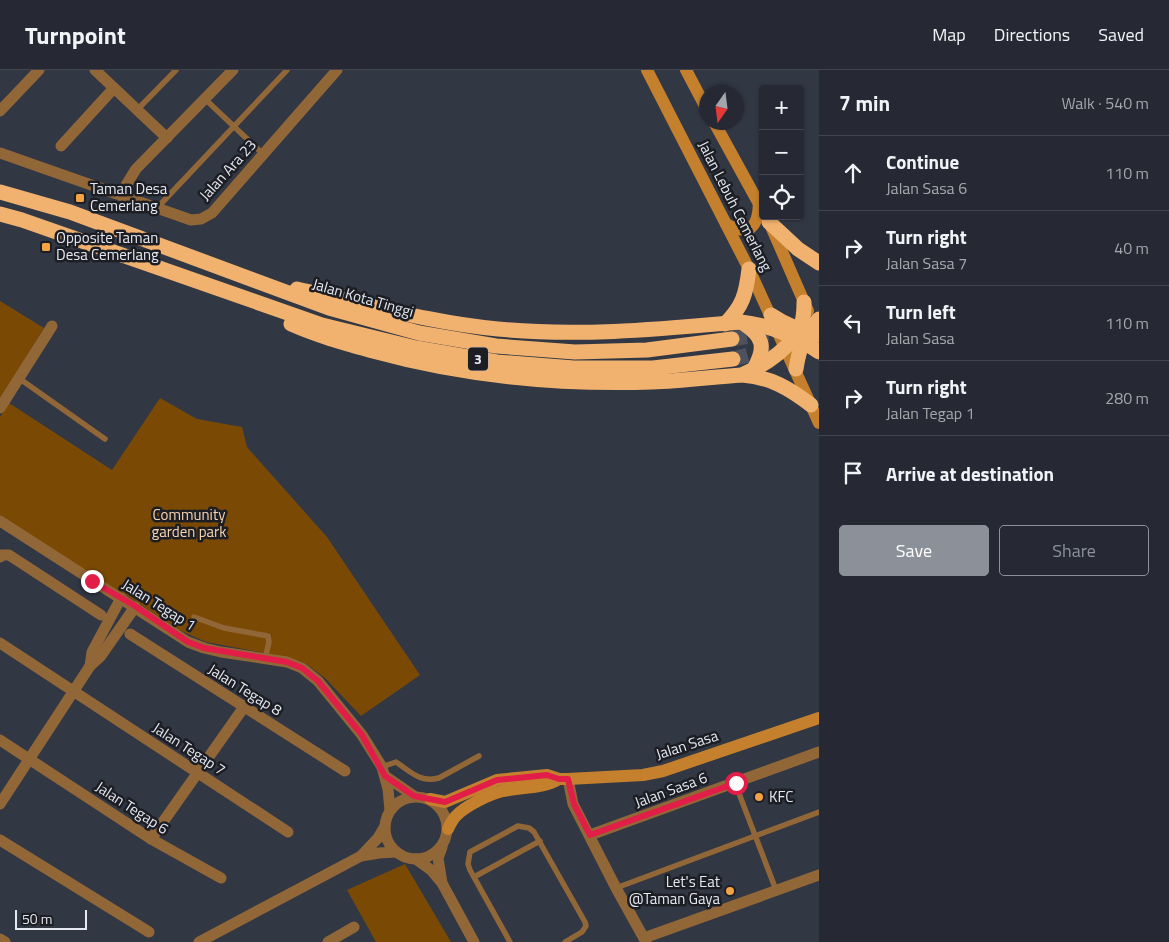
<!DOCTYPE html>
<html lang="en">
<head>
<meta charset="utf-8">
<style>
	body { margin:0; font-family:"Titillium Web",sans-serif; background:#2e313b; color:#f1f3f6 }
	.controls { position:absolute; right:15px; top:15px; display:grid; overflow:hidden; border-radius:5px; box-shadow:0 1px 4px #0004 }
	.controls button { width:45px; height:45px; display:grid; place-items:center; padding:0; border:0; border-bottom:1px solid #42454e; background:#262933; color:#f1f3f6; font:25px sans-serif }
	.compass { position:absolute; left:699px; top:15px; width:45px; height:45px; border-radius:50%; background:#262933; box-shadow:0 1px 4px #0004; rotate:194deg }
	.scale { position:absolute; left:15px; bottom:12px; width:72px; box-sizing:border-box; padding-left:5px; border:2px solid #e5e8f1; border-top:0; font-size:14px; line-height:18px; white-space:nowrap; color:#e5e8f1; -webkit-text-stroke:4px #1c1e24; paint-order:stroke }
	.stop { position:absolute; width:15px; height:15px; margin:-11px; border:4px solid #e11d48; border-radius:50%; background:#fff }
	.stop.end { background:#e11d48; border-color:#fff; box-shadow:0 1px 5px #0008 }
	.list { margin:0; padding:0; list-style:none }
	h2 { display:flex; justify-content:space-between; align-items:center; height:65px; margin:0; padding:0 20px; font-size:21px }
	h2 small { font-size:16px; font-weight:400; color:#a4a6ac }
	.list li { display:grid; grid-template-columns:32px 1fr auto; gap:15px; align-items:center; box-sizing:border-box; height:75px; padding:0 20px; border-top:1px solid #42454e }
	.list b { display:block; font-size:19px; white-space:nowrap }
	.list p { margin:0; font-size:16px; white-space:nowrap; color:#a4a6ac }
	.list em { font-size:16px; font-style:normal; color:#a4a6ac }
	.actions { display:flex; gap:10px; padding:15px 20px }
	.actions a { flex:1; padding:11px 0; border:1px solid #8c9099; border-radius:5px; text-align:center; font-size:18px; color:#8c9099 }
	.actions .main { background:#8c9099; color:#fff }
	.icon { flex:none; width:28px; height:28px; fill:none; stroke:currentColor; stroke-width:2; stroke-linecap:round; stroke-linejoin:round }
	.map { position:relative; flex:none; width:819px; height:872px; overflow:hidden }
	header { display:flex; align-items:center; gap:30px; box-sizing:border-box; height:70px; padding:0 25px; background:#262933; border-bottom:1px solid #42454e }
	header strong { font-size:24px }
	nav { display:flex; gap:28px; margin-inline-start:auto; font-size:18px }
	main { display:flex }
	aside { flex:1; background:#262933 }
	.map>svg:first-child { display:block }
</style>
</head>
<body>
<header>
<strong>Turnpoint</strong>
<nav><a>Map</a><a>Directions</a><a>Saved</a></nav>
</header>
<main>
<div class="map">
<svg width="819" height="872" viewBox="0 0 819 872">
	<rect width="100%" height="100%" fill="#323744"/>
	<g fill="#7a4a05">
		<polygon points="0,231 44,258 0,329"/>
		<polygon points="160,328 197,349 242,357 247,377 327,467 420,605 361,646 325,608 305,593 286,587 206,572 179,560 129,527 95,509 0,446 0,347 9,333 112,400"/>
		<polygon points="405,794 451,872 376,872 347,820"/>
	</g>
	<g fill="none" stroke-linecap="round" stroke-linejoin="round">
		<g stroke="#4d525e" stroke-width="15" stroke-dasharray="15 8" stroke-linecap="butt">
			<polyline points="732,269 768,263"/>
			<polyline points="733,289 791,274"/>
		</g>
		<g stroke="#926738" stroke-width="5.5">
			<polyline points="205,29 263,84"/>
			<polyline points="137,40 176,0"/>
			<polyline points="157,138 287,0"/>
			<polyline points="20,309 105,369"/>
			<polyline points="194,547 224,558 268,566 269,572 265,589"/>
			<path d="M382 697 396 692C411 702 420 713 439 708L479 686"/>
			<polyline points="735,713 776,820"/>
			<polyline points="474,807 540,771"/>
			<polyline points="616,818 819,742"/>
			<polyline points="510,872 470,800 468,794 470,782 518,756 529,758 534,762 585,852 586,856 582,862 565,872"/>
		</g>
		<g stroke="#926738" stroke-width="11">
			<polyline points="95,0 167,68"/>
			<polyline points="0,41 39,0"/>
			<polyline points="61,76 114,18"/>
			<polyline points="0,83 191,150 201,149 212,143 337,0"/>
			<polyline points="120,125 136,99 233,0"/>
			<polyline points="0,338 52,256"/>
			<polyline points="0,451 188,572 204,578 221,582 287,592 302,598 318,611 362,665 382,697 388,719 390,740"/>
			<polyline points="0,487 2,485 9,485 101,545"/>
			<polyline points="130,564 345,701"/>
			<polyline points="0,573 288,762"/>
			<polyline points="90,596 92,582 121,528"/>
			<polyline points="0,670 151,769 221,808"/>
			<polyline points="385,706 414,726"/>
			<polyline points="568,709 573,734 616,818 646,872"/>
			<circle cx="416" cy="758" r="31"/>
			<polyline points="0,734 90,596 100,587 135,537"/>
			<polyline points="590,765 819,682"/>
			<polyline points="151,769 244,637"/>
			<polyline points="0,770 149,862"/>
			<polyline points="442,777 438,788 442,813"/>
			<polyline points="361,786 379,783 396,782"/>
			<polyline points="416,789 431,800 442,813 474,872"/>
			<polyline points="644,868 819,805"/>
			<polyline points="0,869 5,872"/>
			<polyline points="199,872 361,786 378,768 385,756"/>
			<polyline points="328,872 354,857"/>
		</g>
		<g stroke="#c4802d" stroke-width="12">
			<polyline points="647,0 749,199 819,353"/>
			<polyline points="686,0 706,38"/>
			<polyline points="714,52 763,141"/>
			<path d="M726 154C750 167 758 157 759 133"/>
			<polyline points="770,154 808,241"/>
			<polyline points="430,729 445,732 497,710 547,705 559,709 568,709 643,705 663,701 819,648"/>
			<path d="M448 759C450 755 452 750 456 746 465 736 490 724 503 721 523 717 542 719 559 709"/>
		</g>
		<g stroke="#f1b26f" stroke-width="15">
			<polyline points="0,122 70,142 329,238 419,263 496,276 575,282 647,280 732,269"/>
			<polyline points="0,144 22,150 322,255 416,278 497,292 574,298 653,298 733,289"/>
			<polyline points="769,152 798,179 819,193"/>
			<path d="M297 219C364 233 430 253 498 259 580 267 661 259 741 252 768 255 797 266 819 282"/>
			<path d="M771 245C786 255 801 261 819 265"/>
			<path d="M743 253C764 267 766 277 754 299"/>
			<path d="M291 254C318 266 344 273 373 281 464 306 557 315 652 312 682 311 712 307 742 305 770 307 789 318 811 335"/>
			<path d="M725 254C743 236 746 224 749 199"/>
			<path d="M796 299C799 279 804 264 819 249"/>
			<path d="M744 304C767 294 794 276 802 252 804 245 804 239 804 232"/>
		</g>
	</g>
	<g fill="none" stroke-linecap="round" stroke-linejoin="round">
		<polyline stroke="#e11d48" stroke-width="6" points="92,511 135,536 188,572 204,578 287,592 302,598 318,611 362,665 385,706 414,726 445,732 497,710 547,705 559,709 568,709 574,734 590,765 736,713"/>
	</g>
	<g fill="#f4a344" stroke="#1c1e24" stroke-width="2">
		<rect x="75" y="123" width="10" height="10" rx="2.5"/>
		<rect x="41" y="172" width="10" height="10" rx="2.5"/>
		<circle cx="759" cy="727" r="5"/>
		<circle cx="730" cy="821" r="5"/>
	</g>
	<g text-anchor="middle" stroke-width="5" stroke-linejoin="round" paint-order="stroke">
		<rect fill="#1c1e24" stroke="#a9abb4" stroke-width="1" x="468" y="277.5" width="20" height="23" rx="4"/>
		<g font-size="14" font-weight="bold" fill="#e5e8f1">
			<text x="478" y="294">3</text>
		</g>
		<g font-size="15" fill="#e5e8f1" stroke="#1c1e24">
			<text transform="translate(228 100) rotate(-48)" y="5">Jalan Ara 23</text>
			<text transform="translate(735 136) rotate(63)" y="5">Jalan Lebuh Cemerlang</text>
			<text transform="translate(363 228) rotate(16)" y="5">Jalan Kota Tinggi</text>
			<text transform="translate(159 535) rotate(32)" y="5">Jalan Tegap 1</text>
			<text transform="translate(245 620) rotate(32)" y="5">Jalan Tegap 8</text>
			<text transform="translate(687 675) rotate(-18)" y="5">Jalan Sasa</text>
			<text transform="translate(189 679) rotate(33)" y="5">Jalan Tegap 7</text>
			<text transform="translate(671 720) rotate(-20)" y="5">Jalan Sasa 6</text>
			<text transform="translate(132 738) rotate(33)" y="5">Jalan Tegap 6</text>
		</g>
		<g font-size="15" fill="#e5e8f1" stroke="#1c1e24" text-anchor="start">
			<text x="90" y="124">Taman Desa<tspan x="90" dy="17">Cemerlang</tspan></text>
			<text x="56" y="173">Opposite Taman<tspan x="56" dy="17">Desa Cemerlang</tspan></text>
			<text x="769" y="732">KFC</text>
			<text x="720" y="817" text-anchor="end">Let's Eat<tspan x="720" dy="17">@Taman Gaya</tspan></text>
		</g>
		<g font-size="15" fill="#f8d4b0" stroke="#1c1e24">
			<text x="189" y="450">Community<tspan x="189" dy="17">garden park</tspan></text>
		</g>
	</g>
</svg>
<div class="controls">
<button>+</button>
<button>−</button>
<button><svg class="icon" aria-label="locate" viewBox="0 0 24 24"><circle cx="12" cy="12" r="6"/><path d="M12 2v4M12 18v4M2 12h4M18 12h4"/></svg></button>
</div>
<svg class="compass" viewBox="-18 -18 36 36"><path d="M0-13l5 13h-10z" fill="#e53935"/><path d="M0 13l5-13h-10z" fill="#a4a6ac"/></svg>
<div class="scale">50 m</div>
<div class="stop" style="left:736px;top:713px"></div>
<div class="stop end" style="left:92px;top:511px"></div>
</div>
<aside>
<h2>7 min<small>Walk · 540 m</small></h2>
<ul class="list">
<li><svg class="icon" aria-label="ahead" viewBox="0 0 24 24"><path d="M12 20V5M6 11l6-6 6 6"/></svg><div><b>Continue</b><p>Jalan Sasa 6</p></div><em>110 m</em></li>
<li><svg class="icon" aria-label="right" viewBox="0 0 24 24"><path d="M7 20v-9h11M14 6l5 5-5 5"/></svg><div><b>Turn right</b><p>Jalan Sasa 7</p></div><em>40 m</em></li>
<li><svg class="icon" aria-label="left" viewBox="0 0 24 24"><path d="M17 20v-9H6M10 6l-5 5 5 5"/></svg><div><b>Turn left</b><p>Jalan Sasa</p></div><em>110 m</em></li>
<li><svg class="icon" aria-label="right" viewBox="0 0 24 24"><path d="M7 20v-9h11M14 6l5 5-5 5"/></svg><div><b>Turn right</b><p>Jalan Tegap 1</p></div><em>280 m</em></li>
<li><svg class="icon" aria-label="arrive" viewBox="0 0 24 24"><path d="M6 21V4h12l-3 4 3 4H6"/></svg><div><b>Arrive at destination</b></div></li>
</ul>
<div class="actions"><a class="main">Save</a><a>Share</a></div>
</aside>
</main>
</body>
</html>
